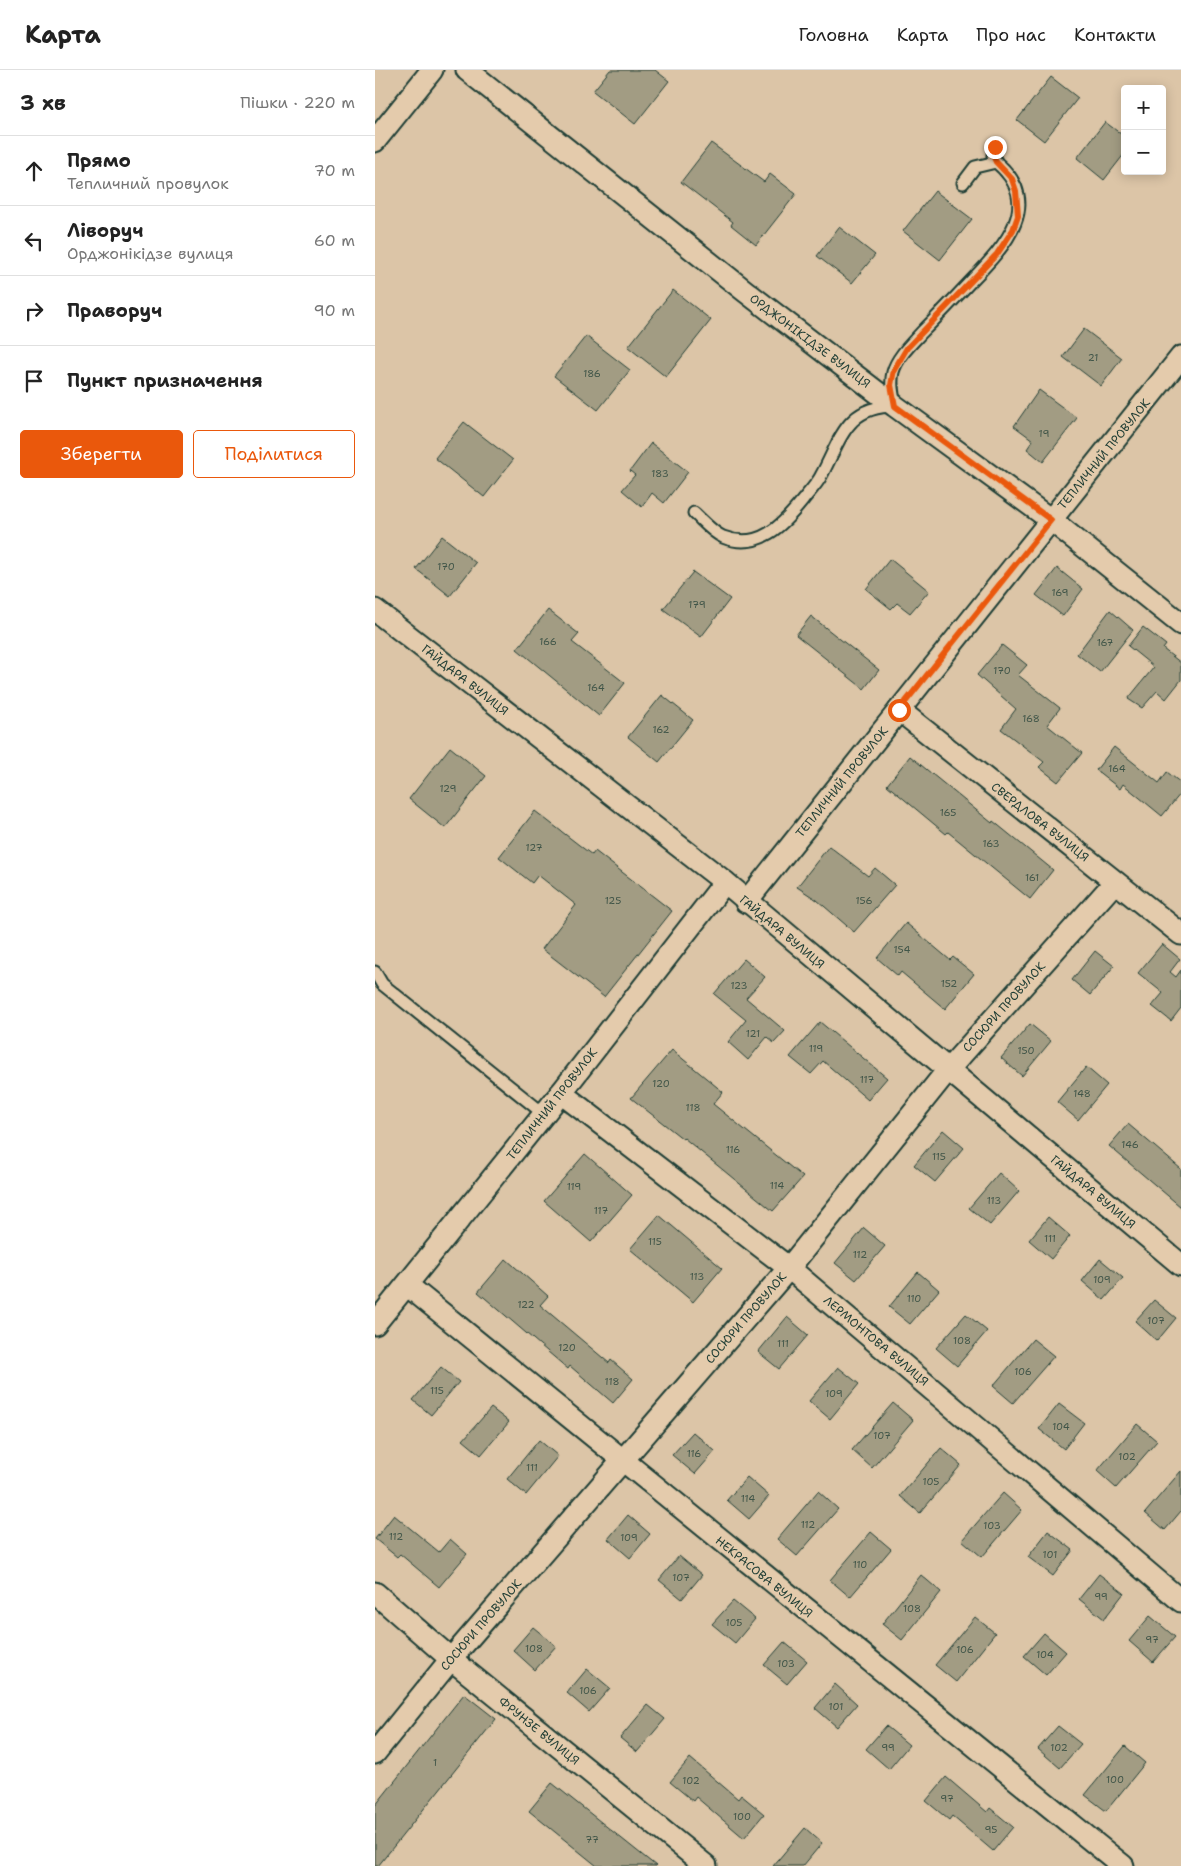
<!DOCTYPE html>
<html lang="uk">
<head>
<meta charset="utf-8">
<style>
	body { margin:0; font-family:"Shantell Sans",sans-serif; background:#f6f6f6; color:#222 }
	.controls { position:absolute; right:15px; top:15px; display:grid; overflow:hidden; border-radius:5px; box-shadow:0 2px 12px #0003 }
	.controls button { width:45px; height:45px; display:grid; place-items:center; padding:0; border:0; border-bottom:1px solid #e0e0e0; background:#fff; color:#222; font:25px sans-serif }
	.stop { position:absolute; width:15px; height:15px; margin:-11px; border:4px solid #ea580c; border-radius:50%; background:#fff }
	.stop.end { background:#ea580c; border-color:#fff; box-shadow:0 1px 5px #0008 }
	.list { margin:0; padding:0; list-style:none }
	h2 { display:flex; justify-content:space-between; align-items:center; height:65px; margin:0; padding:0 20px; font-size:21px }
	h2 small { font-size:16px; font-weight:400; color:#767676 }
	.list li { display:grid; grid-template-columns:32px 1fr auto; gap:15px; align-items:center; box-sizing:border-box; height:70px; padding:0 20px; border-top:1px solid #e0e0e0 }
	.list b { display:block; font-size:19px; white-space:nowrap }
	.list p { margin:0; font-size:16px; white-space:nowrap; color:#767676 }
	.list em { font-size:16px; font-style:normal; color:#767676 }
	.actions { display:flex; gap:10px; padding:15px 20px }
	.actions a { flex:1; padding:11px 0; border:1px solid #ea580c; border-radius:5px; text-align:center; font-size:18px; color:#ea580c }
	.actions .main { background:#ea580c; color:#fff }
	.icon { flex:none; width:28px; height:28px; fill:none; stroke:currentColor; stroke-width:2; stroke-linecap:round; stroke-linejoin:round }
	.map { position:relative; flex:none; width:806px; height:1796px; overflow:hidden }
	header { display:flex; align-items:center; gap:30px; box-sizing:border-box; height:70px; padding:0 25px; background:#fff; border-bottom:1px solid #e0e0e0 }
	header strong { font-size:24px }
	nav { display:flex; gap:28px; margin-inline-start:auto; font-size:18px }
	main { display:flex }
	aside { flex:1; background:#fff }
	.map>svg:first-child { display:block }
</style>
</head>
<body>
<header>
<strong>Карта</strong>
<nav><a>Головна</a><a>Карта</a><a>Про нас</a><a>Контакти</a></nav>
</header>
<main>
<aside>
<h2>3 хв<small>Пішки · 220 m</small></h2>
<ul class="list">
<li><svg class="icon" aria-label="ahead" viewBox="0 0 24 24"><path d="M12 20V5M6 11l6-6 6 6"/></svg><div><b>Прямо</b><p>Тепличний провулок</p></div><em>70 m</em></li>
<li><svg class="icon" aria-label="left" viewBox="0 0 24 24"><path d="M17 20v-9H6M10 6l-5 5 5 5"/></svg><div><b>Ліворуч</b><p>Орджонікідзе вулиця</p></div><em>60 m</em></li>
<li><svg class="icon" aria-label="right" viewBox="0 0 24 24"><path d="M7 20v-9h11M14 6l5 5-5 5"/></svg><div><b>Праворуч</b></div><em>90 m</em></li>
<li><svg class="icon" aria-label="arrive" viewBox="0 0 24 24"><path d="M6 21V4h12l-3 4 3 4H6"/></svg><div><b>Пункт призначення</b></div></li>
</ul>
<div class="actions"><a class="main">Зберегти</a><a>Поділитися</a></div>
</aside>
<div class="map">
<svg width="806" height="1796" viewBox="0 0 806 1796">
	<rect width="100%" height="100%" fill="#dcc5a7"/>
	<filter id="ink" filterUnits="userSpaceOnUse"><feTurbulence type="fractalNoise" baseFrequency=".02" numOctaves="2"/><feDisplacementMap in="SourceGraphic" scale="10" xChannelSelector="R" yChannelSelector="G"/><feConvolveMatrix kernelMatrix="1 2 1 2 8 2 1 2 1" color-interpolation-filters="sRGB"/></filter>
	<g filter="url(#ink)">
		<g fill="#a29c83" stroke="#1f3d34">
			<polygon points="235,0 280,0 294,11 260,54 218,21"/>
			<polygon points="676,7 703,28 669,71 642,50"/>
			<polygon points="730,52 750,67 750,83 729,110 702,88"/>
			<polygon points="336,73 389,112 395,104 421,124 381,175 356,155 358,152 306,112"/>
			<polygon points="560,121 597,149 565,190 528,161"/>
			<polygon points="464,157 500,185 477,213 442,186"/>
			<polygon points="298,220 336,250 291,307 253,277"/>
			<polygon points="709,259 747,288 726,316 688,287"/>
			<polygon points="211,266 255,300 223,340 179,306"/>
			<polygon points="664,320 702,348 668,392 652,379 658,370 639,356"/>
			<polygon points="89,352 138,390 109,427 60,388"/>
			<polygon points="276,373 313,402 289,433 277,423 267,437 247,420 260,405 255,401"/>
			<polygon points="67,466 101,493 75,526 41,499"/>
			<polygon points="515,489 554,521 535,543 522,533 516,539 491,519"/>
			<polygon points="682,498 708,519 688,546 661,525"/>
			<polygon points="318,502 355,529 326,567 288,539"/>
			<polygon points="173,540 204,564 197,572 250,613 224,646 142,579"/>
			<polygon points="735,540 758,560 725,602 702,584"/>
			<polygon points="436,546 504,600 489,619 421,565"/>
			<polygon points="768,557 791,575 788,579 806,593 806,610 791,629 782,621 767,638 753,629 779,597 753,576"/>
			<polygon points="627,575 652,595 643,605 685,638 672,655 707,683 683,712 664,697 669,692 626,659 641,639 602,605"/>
			<polygon points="287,625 318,650 284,692 253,667"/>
			<polygon points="75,677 111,706 70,758 34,729"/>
			<polygon points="739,677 784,713 792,702 806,713 806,723 787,746 748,714 745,719 721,700"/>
			<polygon points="535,686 617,753 618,751 678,800 655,829 573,762 571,764 512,715"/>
			<polygon points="160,741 217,785 220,781 297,841 229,927 167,879 201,835 163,805 157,813 124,787"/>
			<polygon points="454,776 493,806 500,798 520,815 479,862 442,830 422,817"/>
			<polygon points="531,853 575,890 578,887 599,904 570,939 526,902 523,906 502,888"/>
			<polygon points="787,874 805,889 795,902 801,907 806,900 806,938 796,951 777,936 788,923 763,903"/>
			<polygon points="720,881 739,896 715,925 697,910"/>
			<polygon points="369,889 390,907 371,928 410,961 399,973 392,967 373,990 353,972 371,950 339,924"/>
			<polygon points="445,952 512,1008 493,1030 448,991 436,1004 415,987"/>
			<polygon points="655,954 676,971 647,1006 626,988"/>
			<polygon points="297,980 348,1022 338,1034 428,1107 398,1141 309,1068 308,1069 256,1028"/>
			<polygon points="711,997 732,1015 703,1050 682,1032"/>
			<polygon points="753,1054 806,1099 806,1137 734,1076"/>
			<polygon points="568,1060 589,1078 560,1112 539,1095"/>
			<polygon points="210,1084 257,1125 216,1172 169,1131"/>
			<polygon points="624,1103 644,1121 615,1155 594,1138"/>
			<polygon points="284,1145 347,1198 318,1232 255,1179"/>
			<polygon points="673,1147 695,1166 676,1189 654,1170"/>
			<polygon points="489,1158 510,1176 481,1210 460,1193"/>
			<polygon points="131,1189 173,1226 165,1235 234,1293 236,1290 258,1309 238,1333 195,1296 193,1299 103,1222"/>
			<polygon points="725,1189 748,1208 729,1230 707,1211"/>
			<polygon points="543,1202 564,1220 535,1254 514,1237"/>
			<polygon points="779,1230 801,1248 782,1271 760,1251"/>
			<polygon points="591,1244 612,1261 582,1296 561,1278"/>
			<polygon points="412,1247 433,1265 404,1299 383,1282"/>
			<polygon points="658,1269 679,1286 638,1333 618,1316"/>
			<polygon points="66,1297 84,1312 56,1345 38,1330"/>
			<polygon points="463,1297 484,1314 455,1349 434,1331"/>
			<polygon points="518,1333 538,1350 497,1398 477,1380"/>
			<polygon points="684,1334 709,1353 689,1379 664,1359"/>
			<polygon points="116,1338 134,1352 106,1385 88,1370"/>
			<polygon points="762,1354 782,1371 741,1418 722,1401"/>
			<polygon points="318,1362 340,1381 320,1404 297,1385"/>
			<polygon points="164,1370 183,1386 151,1425 132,1409"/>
			<polygon points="566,1378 586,1395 545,1443 525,1426"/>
			<polygon points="806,1401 806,1441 790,1460 770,1443"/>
			<polygon points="372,1407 394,1426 374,1449 352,1430"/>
			<polygon points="443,1421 463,1439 422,1486 402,1469"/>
			<polygon points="628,1423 647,1440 607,1487 587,1470"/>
			<polygon points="19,1445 64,1482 75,1469 92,1484 64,1517 25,1484 22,1487 0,1469"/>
			<polygon points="253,1445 275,1464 255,1488 233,1469"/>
			<polygon points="673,1461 698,1480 678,1506 653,1487"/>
			<polygon points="496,1462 516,1479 475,1527 455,1510"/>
			<polygon points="304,1486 327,1505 307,1529 284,1510"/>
			<polygon points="724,1504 749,1523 729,1549 704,1529"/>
			<polygon points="546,1505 566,1522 527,1570 507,1554"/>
			<polygon points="358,1531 380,1549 360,1573 337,1554"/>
			<polygon points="775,1546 800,1567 778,1592 754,1571"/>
			<polygon points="600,1547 620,1563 581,1612 560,1595"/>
			<polygon points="158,1557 181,1576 160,1600 138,1580"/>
			<polygon points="669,1563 691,1582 671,1605 649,1586"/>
			<polygon points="409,1572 432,1591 412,1614 389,1595"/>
			<polygon points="212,1599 235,1618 214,1642 192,1623"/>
			<polygon points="460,1614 482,1634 462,1657 440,1638"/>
			<polygon points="89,1624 121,1649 3,1796 0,1796 0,1736"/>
			<polygon points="273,1635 290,1649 262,1682 245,1668"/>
			<polygon points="511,1656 534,1675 514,1699 491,1679"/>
			<polygon points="683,1656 706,1674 685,1698 663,1679"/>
			<polygon points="750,1676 770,1693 731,1741 710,1725"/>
			<polygon points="315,1688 363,1729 366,1725 389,1744 369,1768 321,1727 318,1731 295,1712"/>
			<polygon points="571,1707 612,1742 615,1738 638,1757 618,1781 577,1746 574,1750 551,1731"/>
			<polygon points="177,1713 281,1796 222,1796 154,1741"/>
			<polygon points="430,1758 447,1773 428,1796 398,1796"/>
		</g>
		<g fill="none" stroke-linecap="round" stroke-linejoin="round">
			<defs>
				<g id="service">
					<polyline points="620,77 618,85 621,92"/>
					<path d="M319 443C328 451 337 462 348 467 384 481 408 455 428 430 434 422 442 414 446 406 466 370 470 336 520 336 518 324 515 314 518 302 522 287 537 273 547 262 564 245 581 227 597 210 630 176 670 133 621 92L600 97 588 113"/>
					<polyline points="0,902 7,914 169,1044"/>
				</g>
				<g id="minor">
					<polyline points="92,0 370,221 520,336 676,450 806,554"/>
					<polyline points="0,71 57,0"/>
					<polyline points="0,540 350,812 806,1195"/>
					<polyline points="524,640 806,864"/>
					<polyline points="371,832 806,287"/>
					<polyline points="186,1023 414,1198 806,1531"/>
					<polyline points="32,1215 748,1796"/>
					<polyline points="0,1254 186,1023 350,812"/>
					<polyline points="0,1523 76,1589 331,1796"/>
					<polyline points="0,1683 76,1589 414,1198 572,1001 740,812"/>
				</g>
			</defs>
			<use href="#service" stroke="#1f3d34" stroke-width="15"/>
			<use href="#minor" stroke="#1f3d34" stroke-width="25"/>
			<use href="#service" stroke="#e4cbac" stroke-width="11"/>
			<use href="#minor" stroke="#e4cbac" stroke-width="21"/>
		</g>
	</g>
	<g fill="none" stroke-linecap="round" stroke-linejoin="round" filter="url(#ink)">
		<polyline stroke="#ea580c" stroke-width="6" points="524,640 676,450 520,336 516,315 519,300 532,278 622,184 638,160 643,146 641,121 637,109 621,92 618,85 620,77"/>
	</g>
	<g text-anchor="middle" stroke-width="5" stroke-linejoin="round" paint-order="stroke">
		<g font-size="10" fill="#405548">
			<text x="718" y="291">21</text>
			<text x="217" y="307">186</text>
			<text x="669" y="367">19</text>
			<text x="285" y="407">183</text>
			<text x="71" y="500">170</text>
			<text x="685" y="526">169</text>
			<text x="322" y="538">179</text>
			<text x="173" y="575">166</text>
			<text x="730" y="576">167</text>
			<text x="627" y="604">170</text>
			<text x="221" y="621">164</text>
			<text x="656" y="652">168</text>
			<text x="286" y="663">162</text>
			<text x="742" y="702">164</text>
			<text x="73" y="722">129</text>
			<text x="573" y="746">165</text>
			<text x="616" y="777">163</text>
			<text x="159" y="781">127</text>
			<text x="657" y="811">161</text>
			<text x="238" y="834">125</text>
			<text x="489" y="834">156</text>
			<text x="527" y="883">154</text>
			<text x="574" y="917">152</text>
			<text x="364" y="919">123</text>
			<text x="378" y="967">121</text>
			<text x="441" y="982">119</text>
			<text x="651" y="984">150</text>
			<text x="492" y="1013">117</text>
			<text x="286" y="1017">120</text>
			<text x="707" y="1027">148</text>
			<text x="318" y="1041">118</text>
			<text x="755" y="1078">146</text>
			<text x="358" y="1083">116</text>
			<text x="564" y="1090">115</text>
			<text x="402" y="1119">114</text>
			<text x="199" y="1120">119</text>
			<text x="619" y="1134">113</text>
			<text x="226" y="1144">117</text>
			<text x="675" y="1172">111</text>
			<text x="280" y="1175">115</text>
			<text x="485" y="1188">112</text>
			<text x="322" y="1210">113</text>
			<text x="727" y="1213">109</text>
			<text x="539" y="1232">110</text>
			<text x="151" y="1238">122</text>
			<text x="781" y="1254">107</text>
			<text x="587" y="1274">108</text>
			<text x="408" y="1277">111</text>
			<text x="192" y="1281">120</text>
			<text x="648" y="1305">106</text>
			<text x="237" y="1315">118</text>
			<text x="62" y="1324">115</text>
			<text x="459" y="1327">109</text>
			<text x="686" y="1360">104</text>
			<text x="507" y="1369">107</text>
			<text x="319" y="1387">116</text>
			<text x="752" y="1390">102</text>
			<text x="157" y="1401">111</text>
			<text x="556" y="1415">105</text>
			<text x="373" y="1432">114</text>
			<text x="433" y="1458">112</text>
			<text x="617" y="1459">103</text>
			<text x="21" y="1470">112</text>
			<text x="254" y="1471">109</text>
			<text x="675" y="1488">101</text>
			<text x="485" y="1498">110</text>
			<text x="306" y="1511">107</text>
			<text x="726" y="1530">99</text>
			<text x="537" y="1542">108</text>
			<text x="359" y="1556">105</text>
			<text x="777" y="1573">97</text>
			<text x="159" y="1582">108</text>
			<text x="590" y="1583">106</text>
			<text x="670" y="1588">104</text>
			<text x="411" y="1597">103</text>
			<text x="213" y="1624">106</text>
			<text x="461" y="1640">101</text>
			<text x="513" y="1681">99</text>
			<text x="684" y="1681">102</text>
			<text x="60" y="1696">1</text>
			<text x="740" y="1713">100</text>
			<text x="316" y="1714">102</text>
			<text x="572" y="1732">97</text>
			<text x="367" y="1750">100</text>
			<text x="616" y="1763">95</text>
			<text x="217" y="1773">77</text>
		</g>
		<g font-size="12" fill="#1f3d34" stroke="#e4cbac">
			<text transform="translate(435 271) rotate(37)" y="4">ОРДЖОНІКІДЗЕ ВУЛИЦЯ</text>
			<text transform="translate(729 384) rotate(-51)" y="4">ТЕПЛИЧНИЙ ПРОВУЛОК</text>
			<text transform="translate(90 610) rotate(38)" y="4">ГАЙДАРА ВУЛИЦЯ</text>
			<text transform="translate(467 712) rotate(-51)" y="4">ТЕПЛИЧНИЙ ПРОВУЛОК</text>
			<text transform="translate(665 752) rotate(38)" y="4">СВЕРДЛОВА ВУЛИЦЯ</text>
			<text transform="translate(407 862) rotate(40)" y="4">ГАЙДАРА ВУЛИЦЯ</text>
			<text transform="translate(629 937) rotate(-48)" y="4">СОСЮРИ ПРОВУЛОК</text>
			<text transform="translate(177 1034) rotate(-52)" y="4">ТЕПЛИЧНИЙ ПРОВУЛОК</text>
			<text transform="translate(718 1122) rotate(40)" y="4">ГАЙДАРА ВУЛИЦЯ</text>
			<text transform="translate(371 1248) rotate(-49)" y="4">СОСЮРИ ПРОВУЛОК</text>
			<text transform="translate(501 1271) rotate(40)" y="4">ЛЕРМОНТОВА ВУЛИЦЯ</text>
			<text transform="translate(389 1507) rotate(39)" y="4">НЕКРАСОВА ВУЛИЦЯ</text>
			<text transform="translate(106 1555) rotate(-49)" y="4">СОСЮРИ ПРОВУЛОК</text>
			<text transform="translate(164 1661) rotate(39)" y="4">ФРУНЗЕ ВУЛИЦЯ</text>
		</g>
	</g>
</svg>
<div class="controls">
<button>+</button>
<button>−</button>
</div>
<div class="stop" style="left:524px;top:640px"></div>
<div class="stop end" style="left:620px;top:77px"></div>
</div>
</main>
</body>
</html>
